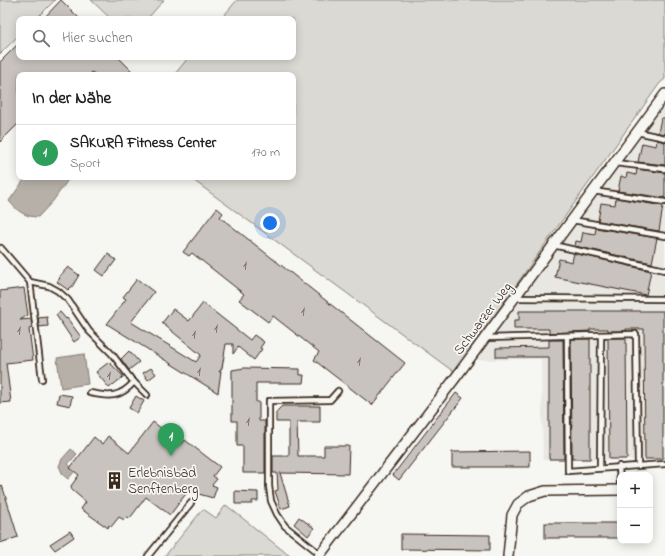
<!DOCTYPE html>
<html lang="de">
<head>
<meta charset="utf-8">
<style>
	body { margin:0; font-family:"Indie Flower",sans-serif; background:#f6f6f6; color:#222 }
	.controls { position:absolute; right:12px; bottom:12px; display:grid; overflow:hidden; border-radius:8px; box-shadow:0 2px 10px #0003 }
	.controls button { width:36px; height:36px; display:grid; place-items:center; padding:0; border:0; border-bottom:1px solid #e0e0e0; background:#fff; color:#222; font:20px sans-serif }
	.you { position:absolute; left:270px; top:223px; width:14px; height:14px; margin:-10px; border:3px solid #fff; border-radius:50%; background:#1a73e8; box-shadow:0 0 0 6px #1a73e833 }
	.badge { display:grid; place-items:center; width:26px; height:26px; border-radius:50%; background:#111827; color:#fff; font-size:13px; font-weight:700 }
	.pin { position:absolute; translate:-50% -33px; filter:drop-shadow(0 1px 2px #0008) }
	.pin::after { content:''; position:absolute; top:21px; width:14px; height:12px; background:inherit; clip-path:polygon(0 0,100% 0,50% 100%) }
	.list { margin:0; padding:0; list-style:none }
	h2 { display:flex; justify-content:space-between; align-items:center; height:52px; margin:0; padding:0 16px; font-size:17px }
	h2 small { font-size:13px; font-weight:400; color:#767676 }
	.list li { display:grid; grid-template-columns:26px 1fr auto; gap:12px; align-items:center; box-sizing:border-box; height:56px; padding:0 16px; border-top:1px solid #e0e0e0 }
	.list b { display:block; font-size:15px; white-space:nowrap }
	.list p { margin:0; font-size:13px; white-space:nowrap; color:#767676 }
	.list em { font-size:13px; font-style:normal; color:#767676 }
	.icon { flex:none; width:22px; height:22px; fill:none; stroke:currentColor; stroke-width:2; stroke-linecap:round; stroke-linejoin:round }
	.map { position:relative; flex:none; width:665px; height:556px; overflow:hidden }
	.search { position:absolute; background:#fff; box-shadow:0 2px 10px #0003; left:16px; top:16px; width:280px; height:44px; display:flex; align-items:center; gap:10px; box-sizing:border-box; padding:0 14px; border-radius:8px; color:#767676; font-size:15px }
	.panel { position:absolute; background:#fff; box-shadow:0 2px 10px #0003; left:16px; top:72px; width:280px; height:108px; border-radius:8px }
	.map>svg:first-child { display:block }
</style>
</head>
<body>
<div class="map">
<svg width="665" height="556" viewBox="0 0 665 556">
	<rect width="100%" height="100%" fill="#f6f6f2"/>
	<filter id="ink" filterUnits="userSpaceOnUse"><feTurbulence type="fractalNoise" baseFrequency=".025" numOctaves="2"/><feDisplacementMap in="SourceGraphic" scale="8" xChannelSelector="R" yChannelSelector="G"/><feConvolveMatrix kernelMatrix="1 2 1 2 8 2 1 2 1" color-interpolation-filters="sRGB"/></filter>
	<g filter="url(#ink)">
		<polygon fill="#e8e7e2" points="665,101 665,460 543,460 541,359 474,360"/>
		<g fill="#dad9d3" stroke="#8a8278">
			<polygon points="0,0 55,0 36,19 19,19 19,35 0,54"/>
			<polygon points="91,0 164,0 147,19 111,19"/>
			<polygon points="237,0 665,0 665,79 660,83 454,372 189,177 293,177 293,75 174,75 189,57 293,57 293,19 221,19"/>
			<polygon points="226,505 290,556 165,556 203,509 216,518"/>
		</g>
		<g fill="#b6b0a9" stroke="#857a71">
			<path d="M26 177H70L53 201 38 217C25 217 17 211 9 201Z"/>
			<polygon points="84,354 88,384 61,388 57,358"/>
			<polygon points="71,449 77,454 68,464 75,471 68,479 63,475 59,466 62,459"/>
		</g>
		<g fill="#c8c3be" stroke="#3b2a1e">
			<polygon points="61,0 80,19 43,19"/>
			<polygon points="19,43 19,57 118,57 136,75 96,75 92,72 89,75 19,75 19,123 0,142 0,62"/>
			<polygon points="661,118 665,118 665,134 658,133"/>
			<polygon points="657,140 665,142 665,165 638,162 642,143 656,146"/>
			<polygon points="637,169 665,173 665,198 618,191 621,176 626,178 627,173 636,175"/>
			<polygon points="616,198 663,206 659,231 598,221 601,203 615,205"/>
			<polygon points="217,208 223,213 220,217 405,363 372,405 314,360 319,352 273,316 268,322 239,300 244,294 192,253 189,256 183,252"/>
			<polygon points="596,228 657,238 652,263 575,246 576,241 581,242 583,232 595,234"/>
			<polygon points="574,253 651,271 646,295 555,277 559,259 572,262"/>
			<polygon points="108,254 116,260 104,276 96,270"/>
			<polygon points="68,267 79,275 72,287 71,287 68,290 57,282 60,278 59,277"/>
			<polygon points="137,279 154,292 131,322 196,362 201,355 162,323 173,309 189,321 203,303 250,340 254,335 264,342 260,348 262,349 254,360 238,347 233,354 233,344 226,344 222,368 219,372 221,371 218,393 107,324 126,299 123,297"/>
			<polygon points="24,288 28,315 20,320 31,319 32,328 29,329 33,360 6,363 11,402 0,403 0,291"/>
			<polygon points="519,311 663,311 663,459 645,459 644,329 626,329 626,331 608,331 608,329 590,329 590,331 549,333 549,329 514,329 514,320 519,320"/>
			<polygon points="60,312 66,319 67,318 81,337 74,342 56,315"/>
			<polygon points="47,317 48,326 39,327 38,318"/>
			<polygon points="608,338 626,338 627,459 609,459"/>
			<polygon points="571,339 590,339 590,459 572,459"/>
			<polygon points="549,340 563,340 564,459 549,459 549,357 496,357 496,348 549,347"/>
			<polygon points="129,351 139,362 129,370 121,359"/>
			<polygon points="109,362 123,376 123,377 109,388 96,372"/>
			<polygon points="151,368 156,374 148,380 143,373"/>
			<polygon points="244,368 300,369 300,375 304,375 303,383 256,383 256,402 259,402 259,421 265,421 265,473 243,473 243,446 237,446 237,421 232,421 232,370"/>
			<polygon points="456,393 463,398 399,480 393,475"/>
			<polygon points="59,394 72,396 70,406 57,403"/>
			<polygon points="136,396 144,401 137,413 129,408"/>
			<polygon points="282,406 320,406 320,422 297,422 298,456 324,456 324,446 349,446 348,474 280,473 290,506 281,509 275,491 278,490 277,473 273,473 273,456 289,456 289,422 276,422 276,412"/>
			<polygon points="153,422 182,444 185,440 220,467 213,476 217,479 212,485 217,487 213,498 188,491 170,515 146,497 130,518 127,517 124,520 119,517 111,527 109,525 108,528 81,509 86,502 72,490 71,486 79,475 70,468 94,437 102,444 108,436 129,453"/>
			<polygon points="530,451 530,467 452,467 452,452"/>
			<polygon points="2,485 18,537 0,543 0,486"/>
			<polygon points="235,491 258,492 258,501 252,501 252,504 235,504"/>
			<polygon points="299,517 314,528 308,536 294,524"/>
			<rect x="545" y="523" width="75" height="15"/>
			<polygon points="70,531 74,537 55,550 50,544"/>
			<polygon points="401,534 490,535 490,550 401,549"/>
		</g>
		<g fill="none" stroke-linecap="round" stroke-linejoin="round">
			<defs>
				<g id="service">
					<polyline points="637,132 665,138"/>
					<polyline points="615,163 665,169"/>
					<polyline points="593,191 665,202"/>
					<polyline points="572,220 665,236"/>
					<polyline points="553,245 665,270"/>
					<polyline points="1,248 30,282 49,286 58,291 68,300 89,331 112,354 131,379 147,395"/>
					<polyline points="30,282 42,379"/>
					<polyline points="515,298 665,299"/>
					<polyline points="567,336 568,471 665,464"/>
					<polyline points="486,338 636,334 638,465"/>
					<path d="M90 393C109 397 120 398 134 382"/>
					<polyline points="619,466 620,484"/>
					<polyline points="600,468 601,335"/>
					<polyline points="320,554 285,526 277,514 271,501 269,486 269,401 330,400 338,391"/>
					<polyline points="148,556 191,503"/>
				</g>
				<g id="minor">
					<polyline points="319,556 456,377 665,94"/>
					<polyline points="508,556 512,515 518,504 529,496 545,491 620,490"/>
				</g>
			</defs>
			<use href="#service" stroke="#3b2a1e" stroke-width="8"/>
			<use href="#minor" stroke="#3b2a1e" stroke-width="12"/>
			<use href="#service" stroke="#f6f6f2" stroke-width="4.5"/>
			<use href="#minor" stroke="#f6f6f2" stroke-width="9"/>
		</g>
	</g>
	<defs>
		<symbol id="building-bare" viewBox="-9 -9 18 18"><path d="M-4-6H4V6H1V3H-1V6H-4ZM-2.5-4.3h1.7v1.8h-1.7ZM.8-4.3h1.7v1.8H.8ZM-2.5-1h1.7V.8h-1.7ZM.8-1h1.7V.8H.8Z" fill="#3b2a1e" stroke="#f6f6f2" stroke-width="2.5" paint-order="stroke"/></symbol>
	</defs>
	<g fill-rule="evenodd">
		<use href="#building-bare" x="102" y="468" width="25" height="25"/>
	</g>
	<g text-anchor="middle" stroke-width="3.5" stroke-linejoin="round" paint-order="stroke">
		<g font-size="12" fill="#5e5046">
			<text x="245" y="269">1</text>
			<text x="303" y="315">1</text>
			<text x="216" y="332">1</text>
			<text x="19" y="334">1</text>
			<text x="194" y="338">1</text>
			<text x="359" y="365">1</text>
			<text x="199" y="375">1</text>
			<text x="109" y="379">1</text>
			<text x="248" y="425">1</text>
		</g>
		<g font-size="14" fill="#3b2a1e" stroke="#f6f6f2">
			<text transform="translate(482 318) rotate(-53)" y="5">Schwarzer Weg</text>
		</g>
		<g font-size="14" fill="#3b2a1e" stroke="#f6f6f2" text-anchor="start">
			<text x="128" y="477">Erlebnisbad<tspan x="128" dy="16">Senftenberg</tspan></text>
		</g>
	</g>
</svg>
<div class="controls">
<button>+</button>
<button>−</button>
</div>
<div class="you"></div>
<div class="pin badge" style="left:171px;top:456px;background:#2e9e5b">1</div>
<div class="search"><svg class="icon" aria-label="search" viewBox="0 0 24 24"><circle cx="10" cy="10" r="6"/><path d="M15 15l6 6"/></svg>Hier suchen</div>
<section class="panel">
<h2>In der Nähe<small></small></h2>
<ul class="list">
<li><span class="badge" style="background:#2e9e5b">1</span><div><b>SAKURA Fitness Center</b><p>Sport</p></div><em>170 m</em></li>
</ul>
</section>
</div>
</body>
</html>
